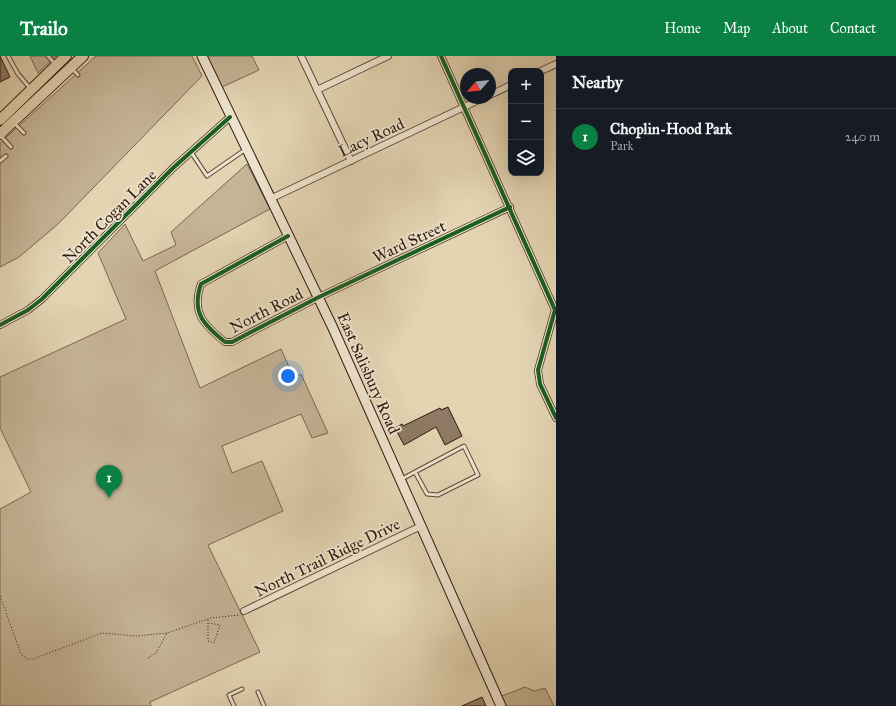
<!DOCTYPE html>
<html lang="en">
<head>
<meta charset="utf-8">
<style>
	body { margin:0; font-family:"IM FELL Great Primer",serif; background:#242831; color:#f1f3f6 }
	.controls { position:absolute; right:12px; top:12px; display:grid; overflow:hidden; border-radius:8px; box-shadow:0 4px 16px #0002 }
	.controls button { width:36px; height:36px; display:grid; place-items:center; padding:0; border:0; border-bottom:1px solid #363941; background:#171b24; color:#f1f3f6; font:20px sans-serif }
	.compass { position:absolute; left:460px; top:12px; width:36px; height:36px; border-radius:50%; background:#171b24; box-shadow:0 4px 16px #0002; rotate:242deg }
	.you { position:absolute; left:288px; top:320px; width:14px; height:14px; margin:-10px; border:3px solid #fff; border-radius:50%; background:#1a73e8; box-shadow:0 0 0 6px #1a73e833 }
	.badge { display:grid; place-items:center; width:26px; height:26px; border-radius:50%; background:#0b8043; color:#fff; font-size:13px; font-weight:700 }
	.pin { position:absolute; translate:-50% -33px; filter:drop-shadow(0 1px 2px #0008) }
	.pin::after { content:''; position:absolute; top:21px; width:14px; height:12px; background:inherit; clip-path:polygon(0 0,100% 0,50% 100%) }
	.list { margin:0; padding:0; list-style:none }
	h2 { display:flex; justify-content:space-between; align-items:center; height:52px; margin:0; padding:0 16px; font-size:17px }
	h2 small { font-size:13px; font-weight:400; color:#9ea1a6 }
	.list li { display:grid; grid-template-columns:26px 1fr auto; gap:12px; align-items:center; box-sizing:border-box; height:56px; padding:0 16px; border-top:1px solid #363941 }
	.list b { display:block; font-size:15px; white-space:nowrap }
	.list p { margin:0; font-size:13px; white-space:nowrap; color:#9ea1a6 }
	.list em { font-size:13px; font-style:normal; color:#9ea1a6 }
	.icon { flex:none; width:22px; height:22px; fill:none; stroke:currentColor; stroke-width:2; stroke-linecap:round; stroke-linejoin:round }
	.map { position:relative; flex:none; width:556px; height:650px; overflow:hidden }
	header { display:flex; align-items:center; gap:24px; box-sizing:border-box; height:56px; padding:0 20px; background:#0b8043; color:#fff }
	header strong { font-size:19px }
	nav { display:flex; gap:22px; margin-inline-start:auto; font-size:14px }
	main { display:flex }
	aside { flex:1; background:#171b24 }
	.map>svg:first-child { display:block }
</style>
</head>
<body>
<header>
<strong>Trailo</strong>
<nav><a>Home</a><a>Map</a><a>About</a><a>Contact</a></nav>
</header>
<main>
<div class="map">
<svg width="556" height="650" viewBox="0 0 556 650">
	<rect width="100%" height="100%" fill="#e3d4b2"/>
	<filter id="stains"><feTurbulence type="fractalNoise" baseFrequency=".005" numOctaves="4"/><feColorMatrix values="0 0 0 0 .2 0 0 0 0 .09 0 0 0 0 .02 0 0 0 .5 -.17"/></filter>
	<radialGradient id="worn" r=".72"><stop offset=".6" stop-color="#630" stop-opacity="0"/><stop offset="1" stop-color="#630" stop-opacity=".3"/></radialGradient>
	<g fill="#c5b496" stroke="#7b6652">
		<polygon points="30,0 56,0 38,17"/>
		<polygon points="96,0 192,0 202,20 58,168 19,201 0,211 0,87"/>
		<polygon points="207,0 252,0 259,14 220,32"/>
		<polygon points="247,108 270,153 155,215 200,332 281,293 294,322 301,318 328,377 312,382 301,358 222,390 232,417 262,405 283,455 208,489 260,596 150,646 151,650 0,650 0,453 31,436 0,372 0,321 126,263 98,197 125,168 143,205 176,189 171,176"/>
		<polygon points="525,631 534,635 545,632 554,650 506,650 502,640"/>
	</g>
	<g fill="#8e7a64" stroke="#31190f">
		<polygon points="0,0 10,21 0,26"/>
		<polygon points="448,351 462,380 445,389 436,371 404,389 395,372 402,368 403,370 440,352 441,354"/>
		<polygon points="482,641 486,650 462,650"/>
	</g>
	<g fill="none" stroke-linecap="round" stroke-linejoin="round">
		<defs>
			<g id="service">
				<polyline points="8,0 18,18 30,32"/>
				<polyline points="48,0 55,8"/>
				<polyline points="72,13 78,19"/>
				<polyline points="14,67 24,77"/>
				<polyline points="0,79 11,91"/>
				<polyline points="191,96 207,120 246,93"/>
				<polyline points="0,105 6,100"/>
				<polyline points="402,423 415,416 427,438 438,439 478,419 464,390 415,416"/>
				<polyline points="258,636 264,650"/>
				<polyline points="234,650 229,639 242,633"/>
			</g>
			<g id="minor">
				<polyline points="301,0 351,105"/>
				<polyline points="441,0 555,254 538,314 540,328 556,362"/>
				<polyline points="541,15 556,8"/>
				<polyline points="317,34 388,0"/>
				<polyline points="490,39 511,29"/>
				<polyline points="270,143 483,42"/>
				<path d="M288 180 201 228C191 257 204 269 225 286H232L319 241 510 151"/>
				<polyline points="0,269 28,254 42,243 173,112 230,61"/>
				<polyline points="244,555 421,470"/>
			</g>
			<polyline id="secondary" points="202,0 332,270 501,650"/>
			<g id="trunk">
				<polyline points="0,64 66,0"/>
				<polyline points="0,78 83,0"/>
			</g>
		</defs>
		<use href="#service" stroke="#5e4838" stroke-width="5"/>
		<use href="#minor" stroke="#5e4838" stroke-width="8"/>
		<use href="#secondary" stroke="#31190f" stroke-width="11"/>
		<use href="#trunk" stroke="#31190f" stroke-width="12"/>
		<g stroke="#31190f" stroke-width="1" stroke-dasharray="1 2" stroke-linecap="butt">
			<polyline points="0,540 21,598 27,603 33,603 102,577 137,580 167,577"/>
			<polyline points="208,564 208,585 214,587 220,569 209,567"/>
			<polyline points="148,602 156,597 167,577 211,562 239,559"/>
		</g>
		<use href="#service" stroke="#ede3cd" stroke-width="3"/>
		<use href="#minor" stroke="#ede3cd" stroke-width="6"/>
		<use href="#secondary" stroke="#ede3cd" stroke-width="9"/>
		<use href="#trunk" stroke="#e3d4b2" stroke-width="10"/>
		<defs>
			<g id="cycleway">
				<polyline points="441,0 555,254 538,314 540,328 556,362"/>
				<path d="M288 180 201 228C191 257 204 269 225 286H232L319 241 510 151"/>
				<polyline points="0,269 28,254 42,243 173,112 230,61"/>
			</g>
		</defs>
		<use href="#cycleway" stroke="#ede3cd" stroke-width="6"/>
		<use href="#cycleway" stroke="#1b5e20" stroke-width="4"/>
	</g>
	<g text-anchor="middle" stroke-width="3.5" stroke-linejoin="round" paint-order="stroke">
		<g font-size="16" fill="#31190f" stroke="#ede3cd">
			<text transform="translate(371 81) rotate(-25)" y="6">Lacy Road</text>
			<text transform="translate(109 160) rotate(-45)" y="6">North Cogan Lane</text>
			<text transform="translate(409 185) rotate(-25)" y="6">Ward Street</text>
			<text transform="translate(266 254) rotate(-27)" y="6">North Road</text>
			<text transform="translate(369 317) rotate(66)" y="6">East Salisbury Road</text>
			<text transform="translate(327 501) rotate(-26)" y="6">North Trail Ridge Drive</text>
		</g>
	</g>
	<rect width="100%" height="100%" filter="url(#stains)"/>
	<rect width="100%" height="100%" fill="url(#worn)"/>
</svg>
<div class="controls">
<button>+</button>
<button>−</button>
<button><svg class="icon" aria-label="layers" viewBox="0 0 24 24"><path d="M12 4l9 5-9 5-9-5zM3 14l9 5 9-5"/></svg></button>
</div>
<svg class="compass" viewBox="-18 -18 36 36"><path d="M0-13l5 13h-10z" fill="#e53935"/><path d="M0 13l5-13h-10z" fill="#9ea1a6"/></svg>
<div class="you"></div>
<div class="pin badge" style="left:109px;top:442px">1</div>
</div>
<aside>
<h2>Nearby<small></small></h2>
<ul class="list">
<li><span class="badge">1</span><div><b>Choplin-Hood Park</b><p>Park</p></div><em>240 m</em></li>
</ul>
</aside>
</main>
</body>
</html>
